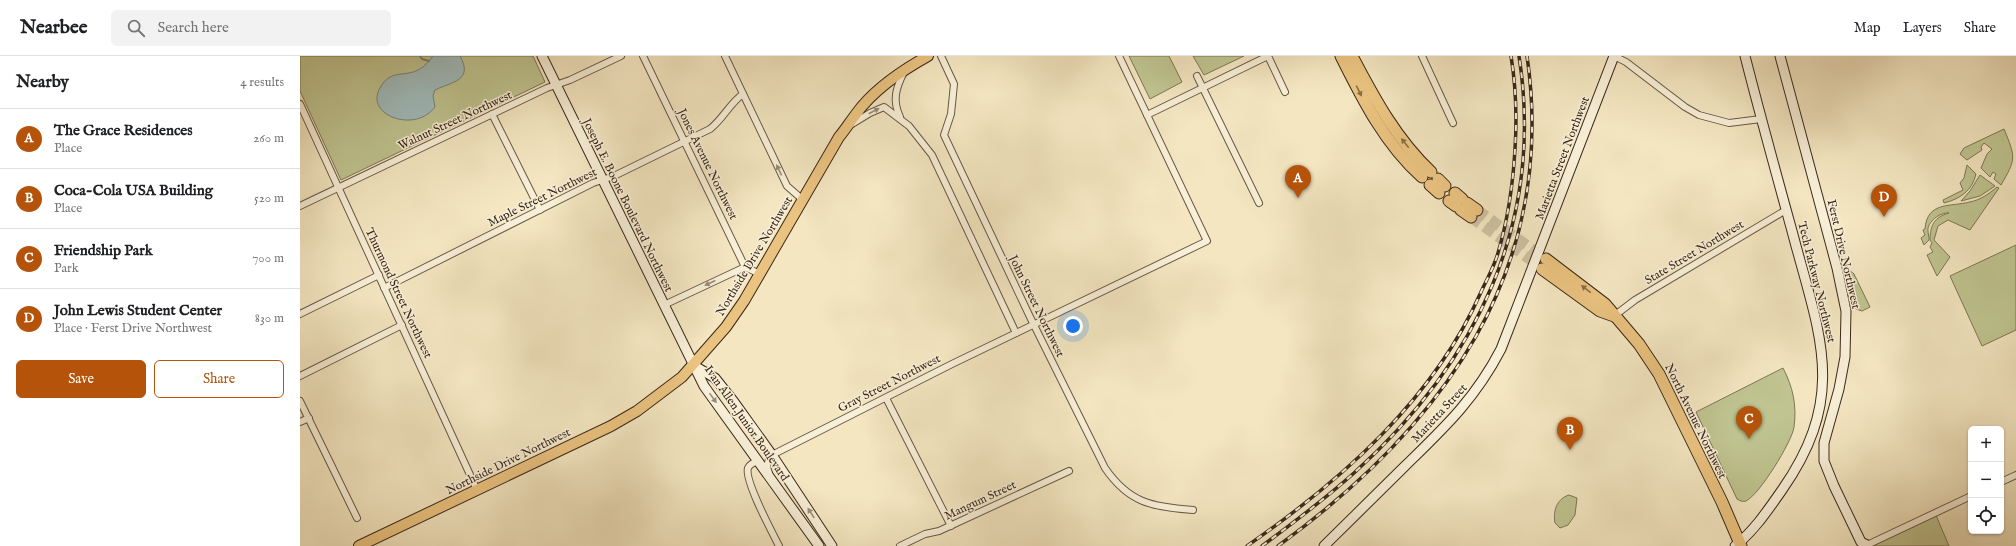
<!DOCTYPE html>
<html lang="en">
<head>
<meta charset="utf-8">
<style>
	body { margin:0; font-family:"IM FELL English",serif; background:#f2f2f2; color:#202124 }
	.controls { position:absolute; right:12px; bottom:12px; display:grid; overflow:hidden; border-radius:6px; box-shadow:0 1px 3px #0004 }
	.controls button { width:36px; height:36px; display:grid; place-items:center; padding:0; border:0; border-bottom:1px solid #e0e0e0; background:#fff; color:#202124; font:20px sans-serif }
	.you { position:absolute; left:773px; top:270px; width:14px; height:14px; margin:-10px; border:3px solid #fff; border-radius:50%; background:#1a73e8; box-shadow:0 0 0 6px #1a73e833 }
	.badge { display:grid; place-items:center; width:26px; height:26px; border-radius:50%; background:#b45309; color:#fff; font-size:13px; font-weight:700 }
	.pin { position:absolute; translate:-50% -33px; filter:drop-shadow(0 1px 2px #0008) }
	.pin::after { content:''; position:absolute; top:21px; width:14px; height:12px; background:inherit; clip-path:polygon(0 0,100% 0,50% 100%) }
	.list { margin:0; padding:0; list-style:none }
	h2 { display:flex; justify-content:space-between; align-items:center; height:52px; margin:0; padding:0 16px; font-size:17px }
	h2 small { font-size:13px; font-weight:400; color:#757577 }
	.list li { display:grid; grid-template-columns:26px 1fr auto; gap:12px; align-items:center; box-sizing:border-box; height:60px; padding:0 16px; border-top:1px solid #e0e0e0 }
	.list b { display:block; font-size:15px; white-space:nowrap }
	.list p { margin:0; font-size:13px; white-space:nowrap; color:#757577 }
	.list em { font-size:13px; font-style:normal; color:#757577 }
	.actions { display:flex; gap:8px; padding:12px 16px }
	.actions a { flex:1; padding:9px 0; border:1px solid #b45309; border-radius:6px; text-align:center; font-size:14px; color:#b45309 }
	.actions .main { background:#b45309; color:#fff }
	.icon { flex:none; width:22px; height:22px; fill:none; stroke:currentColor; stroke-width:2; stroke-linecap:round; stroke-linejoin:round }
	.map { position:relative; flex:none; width:1716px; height:490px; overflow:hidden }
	header { display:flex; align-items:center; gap:24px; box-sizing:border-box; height:56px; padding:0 20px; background:#fff; border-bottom:1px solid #e0e0e0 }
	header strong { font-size:19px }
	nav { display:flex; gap:22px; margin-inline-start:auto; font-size:14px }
	.search { width:280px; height:36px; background:#f2f2f2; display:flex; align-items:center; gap:10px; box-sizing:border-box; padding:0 14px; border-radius:6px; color:#757577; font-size:15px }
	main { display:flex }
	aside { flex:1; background:#fff }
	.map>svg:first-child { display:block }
</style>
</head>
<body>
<header>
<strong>Nearbee</strong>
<div class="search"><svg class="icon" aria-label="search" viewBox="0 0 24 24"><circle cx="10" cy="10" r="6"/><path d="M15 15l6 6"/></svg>Search here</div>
<nav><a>Map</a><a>Layers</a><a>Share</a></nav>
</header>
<main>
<aside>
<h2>Nearby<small>4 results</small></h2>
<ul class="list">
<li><span class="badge">A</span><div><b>The Grace Residences</b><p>Place</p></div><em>260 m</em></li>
<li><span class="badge">B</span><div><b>Coca-Cola USA Building</b><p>Place</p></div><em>520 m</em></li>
<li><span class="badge">C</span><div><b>Friendship Park</b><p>Park</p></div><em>700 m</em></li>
<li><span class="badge">D</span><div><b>John Lewis Student Center</b><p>Place · Ferst Drive Northwest</p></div><em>830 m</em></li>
</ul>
<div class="actions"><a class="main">Save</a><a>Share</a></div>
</aside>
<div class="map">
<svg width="1716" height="490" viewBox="0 0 1716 490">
	<rect width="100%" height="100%" fill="#f3e6c1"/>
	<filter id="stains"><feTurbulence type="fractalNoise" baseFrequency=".005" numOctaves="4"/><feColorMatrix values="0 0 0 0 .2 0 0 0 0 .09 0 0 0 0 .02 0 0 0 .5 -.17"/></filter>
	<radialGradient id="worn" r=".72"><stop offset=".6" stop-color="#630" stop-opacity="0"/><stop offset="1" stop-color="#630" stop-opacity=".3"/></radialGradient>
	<g fill="#bfc490" stroke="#7e7655">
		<polygon points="0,0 233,0 245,26 41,124 0,35"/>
		<polygon points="829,0 869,0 882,26 850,43"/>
		<polygon points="893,0 944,0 904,19"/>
		<path d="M1704 73C1716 102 1716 103 1701 129L1694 123 1696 118 1693 116 1690 121 1681 112 1687 98 1692 93 1684 87 1681 91 1682 94 1667 104 1660 98 1664 92Z"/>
		<path d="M1667 109 1676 118C1672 135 1660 143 1644 147L1643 144 1663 134 1660 127 1664 122Z"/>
		<polygon points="1680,119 1695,130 1680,140 1661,145 1670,135"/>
		<path d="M1697 131 1699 132 1670 174 1648 164 1638 170 1634 184 1650 201 1637 220 1627 199 1633 196 1630 191 1632 187 1630 184C1630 170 1634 161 1649 157 1640 156 1627 166 1628 175 1628 177 1629 181 1629 184L1624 189 1621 182 1625 179 1623 174 1625 173C1627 145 1651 151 1670 146 1680 144 1689 138 1697 131Z"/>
		<polygon points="1716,189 1716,274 1682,290 1650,220"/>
		<polygon points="1548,213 1554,218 1570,251 1562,255 1556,253"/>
		<path d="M1483 312C1493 331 1497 350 1494 371 1492 386 1459 439 1446 445 1443 446 1440 445 1437 443L1396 356Z"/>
		<path d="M1269 439 1277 442 1275 459 1268 469 1260 472 1255 467C1253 456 1256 443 1269 439Z"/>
		<polygon points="1635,457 1649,490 1567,490"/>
	</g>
	<path fill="#a0bdbd" stroke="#78817c" d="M133 0H160C174 25 151 26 135 34L133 40 135 51C115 78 64 59 80 32 91 12 105 22 120 13 125 10 129 5 133 0Z"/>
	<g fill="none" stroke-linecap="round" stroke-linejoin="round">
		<polyline stroke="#78817c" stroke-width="2" points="120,0 122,3 129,5"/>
		<g stroke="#cec0a0" stroke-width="11" stroke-dasharray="11 5.5" stroke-linecap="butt">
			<polyline points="1177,154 1246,203"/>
			<polyline points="1171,161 1242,212"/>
		</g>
		<defs>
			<g id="street">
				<polyline points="343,0 445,211 460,218"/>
				<polyline points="425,0 487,130 503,144"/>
				<path d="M641 0 654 28 651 58 644 79 730 261 805 412C829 447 852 451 893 454"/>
				<polyline points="1122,0 1153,67"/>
				<polyline points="1314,0 1326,6 1385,51 1399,59 1429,67 1461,63"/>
				<polyline points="897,20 959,147"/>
				<polyline points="0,48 177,434"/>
				<polyline points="192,58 240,154"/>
				<polyline points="847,59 968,0 985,36"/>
				<path d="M600 61C592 44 596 32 604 16"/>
				<polyline points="552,68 570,57 584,51 609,70 632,99 716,277"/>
				<polyline points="0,150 247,32 270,24 321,0"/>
				<path d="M84 232 293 127 314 120 410 73C423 63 430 47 443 38"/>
				<polyline points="364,249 445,211"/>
				<polyline points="0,258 79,219"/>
				<polyline points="1314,260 1335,244 1486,154"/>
				<polyline points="0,320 102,269"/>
				<polyline points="586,342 651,470"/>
				<polyline points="0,345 57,462"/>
				<polyline points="0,366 9,362"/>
				<path d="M458 405C453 407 450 408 448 412 444 424 472 476 479 490"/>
				<path d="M469 417C466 410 467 405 472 399L652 308 907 185 819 0"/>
				<polyline points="1701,426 1716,419"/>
				<polyline points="1567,489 1671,440"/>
				<polyline points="600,490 625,478 639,475 769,415"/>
			</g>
			<g id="secondary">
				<polyline points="242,0 404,330 519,490"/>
				<polyline points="1480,0 1537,212 1546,255 1545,301 1539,333 1524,387 1524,405 1534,430 1561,486 1567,489"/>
				<polyline points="393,309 415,322 434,346 472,399 532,490"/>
				<path d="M1024 490C1051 463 1078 437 1105 410 1145 371 1175 343 1201 293L1314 0"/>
				<path d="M1435 490C1454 475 1468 454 1482 434 1549 338 1519 278 1492 175 1476 117 1460 59 1445 0"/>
			</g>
			<path id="primary" d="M59 490 311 370 337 355 382 321 426 271 444 245 539 81C545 74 550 66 556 58 574 33 601 15 628 0"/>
			<g id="highway">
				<path d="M1041 0C1063 44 1085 88 1122 121"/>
				<path d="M1052 0C1074 42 1096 83 1131 116"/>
				<polyline points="1138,123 1145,130"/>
				<polyline points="1130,129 1139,137"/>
				<polyline points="1155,137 1162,143"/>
				<polyline points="1149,145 1156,150"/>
				<polyline points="1167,147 1177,154"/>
				<polyline points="1161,154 1171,161"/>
				<polyline points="1246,203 1305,248 1339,288 1359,318 1422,446 1441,490"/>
				<polyline points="1242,213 1300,255 1314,260"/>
			</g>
		</defs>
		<use href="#street" stroke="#6a5844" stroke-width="8"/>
		<use href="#secondary" stroke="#3c281a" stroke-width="11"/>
		<use href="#primary" stroke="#3c281a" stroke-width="12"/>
		<use href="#highway" stroke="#3c281a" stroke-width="13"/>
		<use href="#street" stroke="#f7efd7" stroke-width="6"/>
		<use href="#secondary" stroke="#f7efd7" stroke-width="9"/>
		<use href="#primary" stroke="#eac380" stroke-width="10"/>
		<use href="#highway" stroke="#eac380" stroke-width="11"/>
		<defs>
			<g id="rail">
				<path d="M947 490C1042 424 1134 343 1181 236 1187 223 1194 211 1198 197 1208 163 1213 128 1215 93 1217 62 1216 31 1211 0"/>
				<path d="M962 490C993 467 1025 443 1054 417 1176 307 1245 167 1219 0"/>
				<path d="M978 490C1143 370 1258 214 1227 0"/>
			</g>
		</defs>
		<use href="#rail" stroke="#3c281a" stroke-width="3.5"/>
		<use href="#rail" stroke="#f7efd7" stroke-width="2" stroke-dasharray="6" stroke-linecap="butt"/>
	</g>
	<defs><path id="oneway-solid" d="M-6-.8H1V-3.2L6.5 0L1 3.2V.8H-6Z"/></defs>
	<g fill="#8a6e48">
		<use href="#oneway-solid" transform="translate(1059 35) rotate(63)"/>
		<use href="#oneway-solid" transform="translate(1105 87) rotate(-128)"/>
		<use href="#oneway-solid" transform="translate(1286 233) rotate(-142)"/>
	</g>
	<g fill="#9a8c78">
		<use href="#oneway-solid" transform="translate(574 55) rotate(-28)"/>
		<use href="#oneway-solid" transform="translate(479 114) rotate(-115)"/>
		<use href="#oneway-solid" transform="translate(410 227) rotate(155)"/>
		<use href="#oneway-solid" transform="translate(413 342) rotate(54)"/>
		<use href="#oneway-solid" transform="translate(511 457) rotate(-123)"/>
	</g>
	<g text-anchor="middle" stroke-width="3" stroke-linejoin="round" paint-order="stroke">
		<g font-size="12" fill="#3c281a" stroke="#f7efd7">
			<text transform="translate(155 64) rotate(-25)" y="4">Walnut Street Northwest</text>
			<text transform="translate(1262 102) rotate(-69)" y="4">Marietta Street Northwest</text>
			<text transform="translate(408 108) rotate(64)" y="4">Jones Avenue Northwest</text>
			<text transform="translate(242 141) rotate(-26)" y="4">Maple Street Northwest</text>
			<text transform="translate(328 149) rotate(64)" y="4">Joseph E. Boone Boulevard Northwest</text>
			<text transform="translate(1394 196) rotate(-31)" y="4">State Street Northwest</text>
			<text transform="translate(1544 198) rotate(77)" y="4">Ferst Drive Northwest</text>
			<text transform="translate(454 200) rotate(-59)" y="4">Northside Drive Northwest</text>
			<text transform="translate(1517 226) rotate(76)" y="4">Tech Parkway Northwest</text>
			<text transform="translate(99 237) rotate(65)" y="4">Thurmond Street Northwest</text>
			<text transform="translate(737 250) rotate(64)" y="4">John Street Northwest</text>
			<text transform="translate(589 327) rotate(-27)" y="4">Gray Street Northwest</text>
			<text transform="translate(1139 357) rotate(-47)" y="4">Marietta Street</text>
			<text transform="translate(1396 365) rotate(64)" y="4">North Avenue Northwest</text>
			<text transform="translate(447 367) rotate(55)" y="4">Ivan Allen Junior Boulevard</text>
			<text transform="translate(208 405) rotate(-26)" y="4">Northside Drive Northwest</text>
			<text transform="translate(680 444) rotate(-25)" y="4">Mangum Street</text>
		</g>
	</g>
	<rect width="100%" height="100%" filter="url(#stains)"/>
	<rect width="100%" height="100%" fill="url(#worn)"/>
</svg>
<div class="controls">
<button>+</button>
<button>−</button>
<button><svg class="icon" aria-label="locate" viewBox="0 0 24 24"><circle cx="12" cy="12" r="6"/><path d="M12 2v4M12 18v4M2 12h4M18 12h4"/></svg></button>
</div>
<div class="you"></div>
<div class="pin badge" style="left:998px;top:142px">A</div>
<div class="pin badge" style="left:1270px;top:394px">B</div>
<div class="pin badge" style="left:1449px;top:383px">C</div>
<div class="pin badge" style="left:1584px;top:161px">D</div>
</div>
</main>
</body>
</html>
